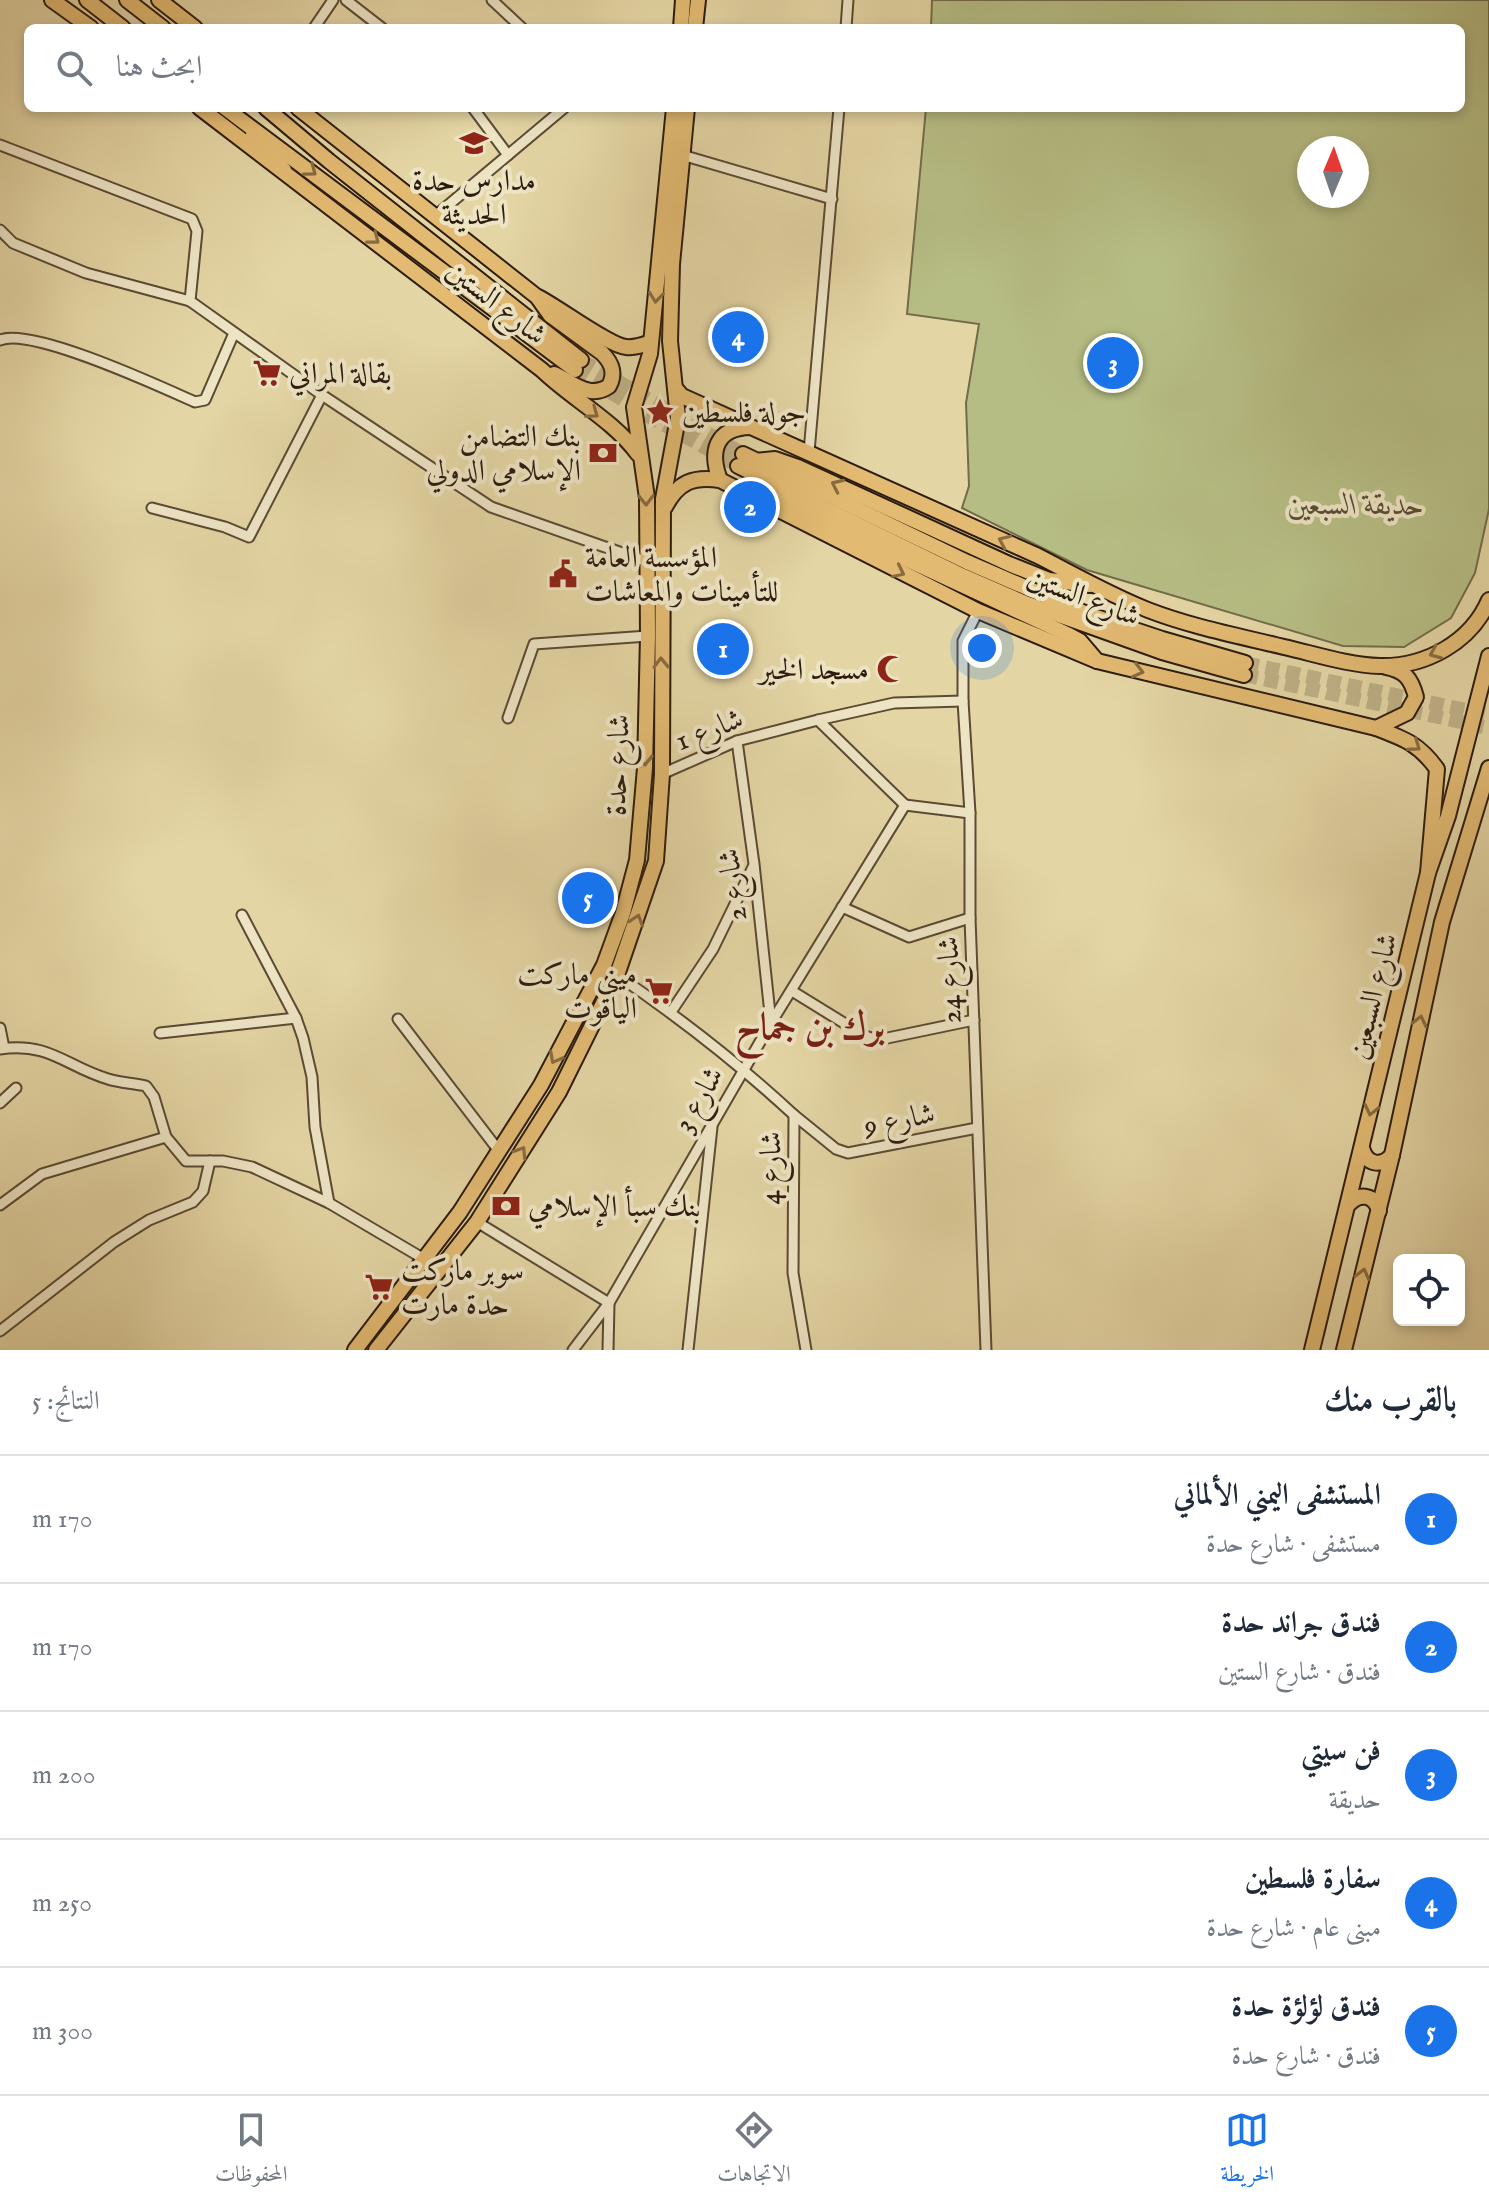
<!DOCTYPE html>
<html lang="ar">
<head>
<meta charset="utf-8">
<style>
	body { margin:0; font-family:"IM FELL English",Amiri,serif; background:#f2f2f3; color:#1f2937; direction:rtl }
	.controls { position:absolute; right:24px; bottom:24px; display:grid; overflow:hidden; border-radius:12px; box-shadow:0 4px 12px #0003 }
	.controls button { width:72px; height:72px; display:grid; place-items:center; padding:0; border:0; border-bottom:2px solid #e0e1e3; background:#fff; color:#1f2937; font:40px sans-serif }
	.compass { position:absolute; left:1297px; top:136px; width:72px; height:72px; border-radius:50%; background:#fff; box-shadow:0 4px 12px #0003; rotate:2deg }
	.you { position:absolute; left:982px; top:648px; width:28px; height:28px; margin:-20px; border:6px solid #fff; border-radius:50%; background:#1a73e8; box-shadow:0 0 0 12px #1a73e833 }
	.badge { display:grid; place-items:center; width:52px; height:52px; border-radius:50%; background:#1a73e8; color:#fff; font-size:26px; font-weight:700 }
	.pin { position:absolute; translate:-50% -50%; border:4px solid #fff; box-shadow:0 2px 8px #0006 }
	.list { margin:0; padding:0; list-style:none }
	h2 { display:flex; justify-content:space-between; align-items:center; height:104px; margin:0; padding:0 32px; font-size:34px }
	h2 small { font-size:26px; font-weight:400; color:#747a83 }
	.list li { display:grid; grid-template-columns:52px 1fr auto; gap:24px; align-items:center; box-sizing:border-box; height:128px; padding:0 32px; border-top:2px solid #e0e1e3 }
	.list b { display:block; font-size:30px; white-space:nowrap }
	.list p { margin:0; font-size:26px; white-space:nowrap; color:#747a83 }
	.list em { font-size:26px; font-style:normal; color:#747a83 }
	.icon { flex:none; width:44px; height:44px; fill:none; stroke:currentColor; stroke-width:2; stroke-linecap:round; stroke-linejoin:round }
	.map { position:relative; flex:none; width:1489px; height:1350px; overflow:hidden; direction:ltr }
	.search { position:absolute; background:#fff; box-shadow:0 4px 12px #0003; left:24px; right:24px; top:24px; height:88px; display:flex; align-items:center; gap:20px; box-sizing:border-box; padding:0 28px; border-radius:12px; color:#747a83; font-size:30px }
	.sheet { height:744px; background:#fff }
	nav { display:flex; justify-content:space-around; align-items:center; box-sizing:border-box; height:112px; border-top:2px solid #e0e1e3; background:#fff; font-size:22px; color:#747a83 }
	nav a { display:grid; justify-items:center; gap:4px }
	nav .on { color:#1a73e8 }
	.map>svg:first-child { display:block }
</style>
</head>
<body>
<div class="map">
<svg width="1489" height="1350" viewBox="0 0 1489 1350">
	<rect width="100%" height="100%" fill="#e4d5a4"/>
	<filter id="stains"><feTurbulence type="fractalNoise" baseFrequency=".0025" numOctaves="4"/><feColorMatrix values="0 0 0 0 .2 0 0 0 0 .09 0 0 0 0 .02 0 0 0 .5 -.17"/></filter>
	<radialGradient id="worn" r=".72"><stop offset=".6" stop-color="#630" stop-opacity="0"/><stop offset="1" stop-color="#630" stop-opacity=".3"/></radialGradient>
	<path fill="#b6bd84" stroke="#726c49" stroke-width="2" fill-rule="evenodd" d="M932 0H1489V509L1475 573 1451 618 1404 647 1343 646 1087 570 962 508 969 486 966 403 979 324 907 314 926 108H1461V28H931ZM1357 148V196H1309V148Z"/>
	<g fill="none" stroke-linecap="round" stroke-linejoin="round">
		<g stroke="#bfb086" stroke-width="14" stroke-dasharray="14 7" stroke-linecap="butt">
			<polyline points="581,360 743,454"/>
			<polyline points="575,370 652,418 738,466"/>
			<polyline points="1245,663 1489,715"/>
			<polyline points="1244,675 1489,728"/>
		</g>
		<defs>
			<g id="minor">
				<polyline points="346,0 382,28"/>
				<polyline points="492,0 522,28"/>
				<polyline points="314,28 333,0"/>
				<polyline points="846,28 848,0"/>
				<polyline points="473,108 508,155"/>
				<polyline points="0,145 192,219 197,231 190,301 322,395 491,507 645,561"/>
				<polyline points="682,155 832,199"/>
				<polyline points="434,217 564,108"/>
				<polyline points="0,230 13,243 86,273 190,301"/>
				<path d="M0 340C32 327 159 386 195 402L205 400 234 333"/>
				<polyline points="809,452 839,108"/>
				<polyline points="152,508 225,527 249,537 322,395"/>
				<polyline points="978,611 963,641 963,701 970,813 970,918 986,1350"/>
				<polyline points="508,718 534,644 648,636"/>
				<polyline points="818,720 905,805"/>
				<polyline points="737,741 754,864 771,1023"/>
				<polyline points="662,774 737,741 818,720 894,703 963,701"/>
				<polyline points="905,805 970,813"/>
				<polyline points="842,907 909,937 970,918"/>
				<polyline points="242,915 296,1018 303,1038 312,1077 315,1127 329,1203"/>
				<path d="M617 975C680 1018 738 1063 794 1115L793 1273 806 1350"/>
				<polyline points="792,991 865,1036 878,1040 974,1020"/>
				<polyline points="671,1012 713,949 753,867"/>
				<polyline points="398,1019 499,1151"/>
				<polyline points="0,1028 4,1048"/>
				<polyline points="160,1033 296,1018"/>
				<path d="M0 1049C50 1042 65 1066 108 1079 120 1083 134 1083 146 1086L154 1097 166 1137 186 1161H223L252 1167 329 1203 424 1259"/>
				<polyline points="0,1103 16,1088"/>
				<polyline points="794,1115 836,1149 848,1153 977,1128"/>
				<polyline points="0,1205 42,1174 166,1137"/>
				<polyline points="477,1222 609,1303 608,1350"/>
				<polyline points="0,1331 114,1242 149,1220 193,1202 203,1191 210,1161"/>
				<polyline points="573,1350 609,1303 771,1023 905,805"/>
				<polyline points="688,1350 712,1127"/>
			</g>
			<g id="primary">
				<polyline points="52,0 91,28"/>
				<polyline points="159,0 195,28"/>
				<polyline points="681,28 683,0"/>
				<polyline points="695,28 698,0"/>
				<path d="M200 108 542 370C572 399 613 420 638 454"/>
				<path d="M298 108 536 296C557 306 609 346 626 347 635 348 643 345 651 342"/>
				<path d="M538 298 550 315 602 353C612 363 616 373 609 386 590 400 572 382 554 374"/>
				<path d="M676 389 682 396 1038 556C1075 575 1110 595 1148 610 1192 627 1239 636 1284 647 1315 654 1348 665 1380 666 1426 667 1471 642 1489 600"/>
				<path d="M720 480C709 451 716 428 750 427"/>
				<path d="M665 507C678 482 693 476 720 480L978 611 1097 661 1376 728C1405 739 1419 744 1437 769L1428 873"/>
				<path d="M1376 728 1407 713 1416 697C1411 678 1405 671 1386 667"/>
				<path d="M1362 1148C1366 1164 1381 1168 1392 1155"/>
				<path d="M1349 1204C1360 1192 1375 1195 1379 1211"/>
				<polyline points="355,1350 460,1212 541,1085 604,965 623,913 637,860 645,768 648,636 647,498 634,407 650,354 674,108"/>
				<polyline points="376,1350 477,1222 559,1092 617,975 656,861 662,774 663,499 678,418 670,341 672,264 687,108"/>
				<polyline points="1312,1350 1428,873 1448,816 1489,656"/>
				<polyline points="1344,1350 1392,1155 1442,922 1489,768"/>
			</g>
			<g id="trunk">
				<polyline points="87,0 123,28"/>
				<polyline points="127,0 163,28"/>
				<polyline points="225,108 575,370"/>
				<polyline points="266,108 329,161 581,360"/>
				<polyline points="253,135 284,170"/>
				<polyline points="743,454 967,562 1087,614 1162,639 1245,663"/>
				<polyline points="756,461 775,459 798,467 1009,564 1049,580 1090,585"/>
				<polyline points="738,466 963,576 1025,603 1162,652 1244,675"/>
				<polyline points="761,481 775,497 796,508 1067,634 1080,641 1097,661"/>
			</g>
		</defs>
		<use href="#minor" stroke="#5b4a34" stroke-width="13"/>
		<use href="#primary" stroke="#2d1c0e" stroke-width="18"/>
		<use href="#trunk" stroke="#2d1c0e" stroke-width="18"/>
		<use href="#minor" stroke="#ede4c4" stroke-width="9"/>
		<use href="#primary" stroke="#e2ba72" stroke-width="14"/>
		<use href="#trunk" stroke="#e2ba72" stroke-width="14"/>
	</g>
	<defs><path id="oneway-chevron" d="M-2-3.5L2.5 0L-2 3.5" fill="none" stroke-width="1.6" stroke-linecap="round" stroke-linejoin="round" transform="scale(2)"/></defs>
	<g stroke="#886b40">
		<use href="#oneway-chevron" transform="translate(311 171) rotate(37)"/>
		<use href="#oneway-chevron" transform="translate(374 239) rotate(38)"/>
		<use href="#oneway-chevron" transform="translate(656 297) rotate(96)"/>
		<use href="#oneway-chevron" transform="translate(593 413) rotate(36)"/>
		<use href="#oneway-chevron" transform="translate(837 485) rotate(-155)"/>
		<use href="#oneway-chevron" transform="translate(646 500) rotate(89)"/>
		<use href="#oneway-chevron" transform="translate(1004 541) rotate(-156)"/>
		<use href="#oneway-chevron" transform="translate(899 572) rotate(26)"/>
		<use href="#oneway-chevron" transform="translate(1435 653) rotate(157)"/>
		<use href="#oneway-chevron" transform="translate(661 663) rotate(-91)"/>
		<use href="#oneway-chevron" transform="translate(1138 671) rotate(14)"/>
		<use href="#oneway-chevron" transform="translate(1415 746) rotate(35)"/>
		<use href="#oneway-chevron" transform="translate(645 760) rotate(91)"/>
		<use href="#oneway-chevron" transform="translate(637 920) rotate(-72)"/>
		<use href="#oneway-chevron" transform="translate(1420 1021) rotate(-77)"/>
		<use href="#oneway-chevron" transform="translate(555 1058) rotate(118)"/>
		<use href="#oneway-chevron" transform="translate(1371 1110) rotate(103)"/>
		<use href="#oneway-chevron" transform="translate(521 1152) rotate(-58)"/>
		<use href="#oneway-chevron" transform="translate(1363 1274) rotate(-76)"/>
	</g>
	<defs>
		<symbol id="school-bare" viewBox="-9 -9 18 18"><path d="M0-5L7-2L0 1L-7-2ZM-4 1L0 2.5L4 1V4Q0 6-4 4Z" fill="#8f2418" stroke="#ede4c4" stroke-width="2.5" paint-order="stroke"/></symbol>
		<symbol id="supermarket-bare" viewBox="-9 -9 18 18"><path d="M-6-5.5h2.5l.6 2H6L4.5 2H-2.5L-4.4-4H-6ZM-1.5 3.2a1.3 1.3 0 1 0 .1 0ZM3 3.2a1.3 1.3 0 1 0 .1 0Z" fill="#8f2418" stroke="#ede4c4" stroke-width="2.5" paint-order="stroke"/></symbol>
		<symbol id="sight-bare" viewBox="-9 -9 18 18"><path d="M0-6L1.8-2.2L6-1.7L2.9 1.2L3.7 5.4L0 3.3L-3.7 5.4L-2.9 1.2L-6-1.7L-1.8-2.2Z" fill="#8f2418" stroke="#ede4c4" stroke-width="2.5" paint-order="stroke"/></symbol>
		<symbol id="bank-bare" viewBox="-9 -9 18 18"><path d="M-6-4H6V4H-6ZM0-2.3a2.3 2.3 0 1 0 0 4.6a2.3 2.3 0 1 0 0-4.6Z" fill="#8f2418" stroke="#ede4c4" stroke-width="2.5" paint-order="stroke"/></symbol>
		<symbol id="civic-bare" viewBox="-9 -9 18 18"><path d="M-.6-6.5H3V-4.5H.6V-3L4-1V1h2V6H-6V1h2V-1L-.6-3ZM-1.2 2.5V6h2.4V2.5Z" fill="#8f2418" stroke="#ede4c4" stroke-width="2.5" paint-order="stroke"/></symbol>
		<symbol id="mosque-bare" viewBox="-9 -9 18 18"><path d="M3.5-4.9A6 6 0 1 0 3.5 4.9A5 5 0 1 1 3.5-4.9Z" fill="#8f2418" stroke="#ede4c4" stroke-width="2.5" paint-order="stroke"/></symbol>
	</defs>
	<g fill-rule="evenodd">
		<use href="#school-bare" x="454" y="123" width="40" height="40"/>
		<use href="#supermarket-bare" x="247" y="353" width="40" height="40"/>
		<use href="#sight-bare" x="640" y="392" width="40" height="40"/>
		<use href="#bank-bare" x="583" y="433" width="40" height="40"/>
		<use href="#civic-bare" x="543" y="554" width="40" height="40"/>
		<use href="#mosque-bare" x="871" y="649" width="40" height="40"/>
		<use href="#supermarket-bare" x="639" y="971" width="40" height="40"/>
		<use href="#bank-bare" x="486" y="1186" width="40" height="40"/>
		<use href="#supermarket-bare" x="359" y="1267" width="40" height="40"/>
	</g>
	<g text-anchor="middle" stroke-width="8" stroke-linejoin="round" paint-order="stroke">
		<g font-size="30" fill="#2d1c0e" stroke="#ede4c4" text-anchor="start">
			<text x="474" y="190" text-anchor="middle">مدارس حدة<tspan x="474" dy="34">الحديثة</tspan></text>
			<text x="289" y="383">بقالة المراني</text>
			<text x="682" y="422">جولة فلسطين</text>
			<text x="581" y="446" text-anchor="end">بنك التضامن<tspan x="581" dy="34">الإسلامي الدولي</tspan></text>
			<text x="585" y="567">المؤسسة العامة<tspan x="585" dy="34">للتأمينات والمعاشات</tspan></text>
			<text x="869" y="679" text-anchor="end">مسجد الخير</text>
			<text x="637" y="984" text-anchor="end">ميني ماركت<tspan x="637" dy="34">الياقوت</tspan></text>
			<text x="528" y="1216">بنك سبأ الإسلامي</text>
			<text x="401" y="1280">سوبر ماركت<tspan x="401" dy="34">حدة مارت</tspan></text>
		</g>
		<g font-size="30" fill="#2d1c0e" stroke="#ede4c4">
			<text transform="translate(497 302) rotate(38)" y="10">شارع الستين</text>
			<text transform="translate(1084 596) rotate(21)" y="10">شارع الستين</text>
			<text transform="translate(709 729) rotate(-21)" y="10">شارع 1</text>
			<text transform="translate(617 765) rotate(-88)" y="10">شارع حدة</text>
			<text transform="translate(732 885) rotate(-97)" y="10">شارع 2</text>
			<text transform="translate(949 980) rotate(-92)" y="10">شارع 24</text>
			<text transform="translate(1372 996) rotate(-76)" y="10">شارع السبعين</text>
			<text transform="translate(698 1099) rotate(-60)" y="10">شارع 3</text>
			<text transform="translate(899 1119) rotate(-11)" y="10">شارع 9</text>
			<text transform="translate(770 1168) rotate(-89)" y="10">شارع 4</text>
		</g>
		<g font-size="30" font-style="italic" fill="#564c31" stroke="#ede4c4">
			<text x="1356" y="514">حديقة السبعين</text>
		</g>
		<g font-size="38" font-weight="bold" fill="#7a1f14" stroke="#ede4c4">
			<text x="810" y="1039">برك بن جماح</text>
		</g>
	</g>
	<rect width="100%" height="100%" filter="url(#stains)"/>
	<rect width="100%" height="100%" fill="url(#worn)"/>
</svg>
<div class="controls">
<button><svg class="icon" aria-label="locate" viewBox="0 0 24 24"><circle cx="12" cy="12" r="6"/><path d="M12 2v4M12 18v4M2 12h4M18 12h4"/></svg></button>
</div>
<svg class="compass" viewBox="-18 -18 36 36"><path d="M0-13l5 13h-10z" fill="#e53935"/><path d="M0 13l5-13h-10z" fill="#747a83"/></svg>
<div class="you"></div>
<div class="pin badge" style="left:723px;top:649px">1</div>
<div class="pin badge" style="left:750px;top:507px">2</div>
<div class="pin badge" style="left:1113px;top:363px">3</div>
<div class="pin badge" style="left:738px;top:337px">4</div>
<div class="pin badge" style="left:588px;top:898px">5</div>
<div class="search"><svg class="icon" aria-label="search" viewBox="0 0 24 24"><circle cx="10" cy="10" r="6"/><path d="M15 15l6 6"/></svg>ابحث هنا</div>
</div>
<section class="sheet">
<h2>بالقرب منك<small>النتائج: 5</small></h2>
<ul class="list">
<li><span class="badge">1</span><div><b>المستشفى اليمني الألماني</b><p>مستشفى · شارع حدة</p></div><em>170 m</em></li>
<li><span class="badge">2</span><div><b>فندق جراند حدة</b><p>فندق · شارع الستين</p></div><em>170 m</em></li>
<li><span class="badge">3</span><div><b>فن سيتي</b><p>حديقة</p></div><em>200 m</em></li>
<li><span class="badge">4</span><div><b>سفارة فلسطين</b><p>مبنى عام · شارع حدة</p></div><em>250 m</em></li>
<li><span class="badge">5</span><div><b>فندق لؤلؤة حدة</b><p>فندق · شارع حدة</p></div><em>300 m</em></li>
</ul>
</section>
<nav>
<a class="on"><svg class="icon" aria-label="map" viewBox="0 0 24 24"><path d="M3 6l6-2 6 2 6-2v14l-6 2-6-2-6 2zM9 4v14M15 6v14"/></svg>الخريطة</a>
<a><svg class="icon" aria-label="directions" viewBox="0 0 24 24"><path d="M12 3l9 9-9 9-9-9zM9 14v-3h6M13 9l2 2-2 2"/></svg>الاتجاهات</a>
<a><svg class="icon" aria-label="saved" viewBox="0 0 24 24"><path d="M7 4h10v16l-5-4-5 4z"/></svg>المحفوظات</a>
</nav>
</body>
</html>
